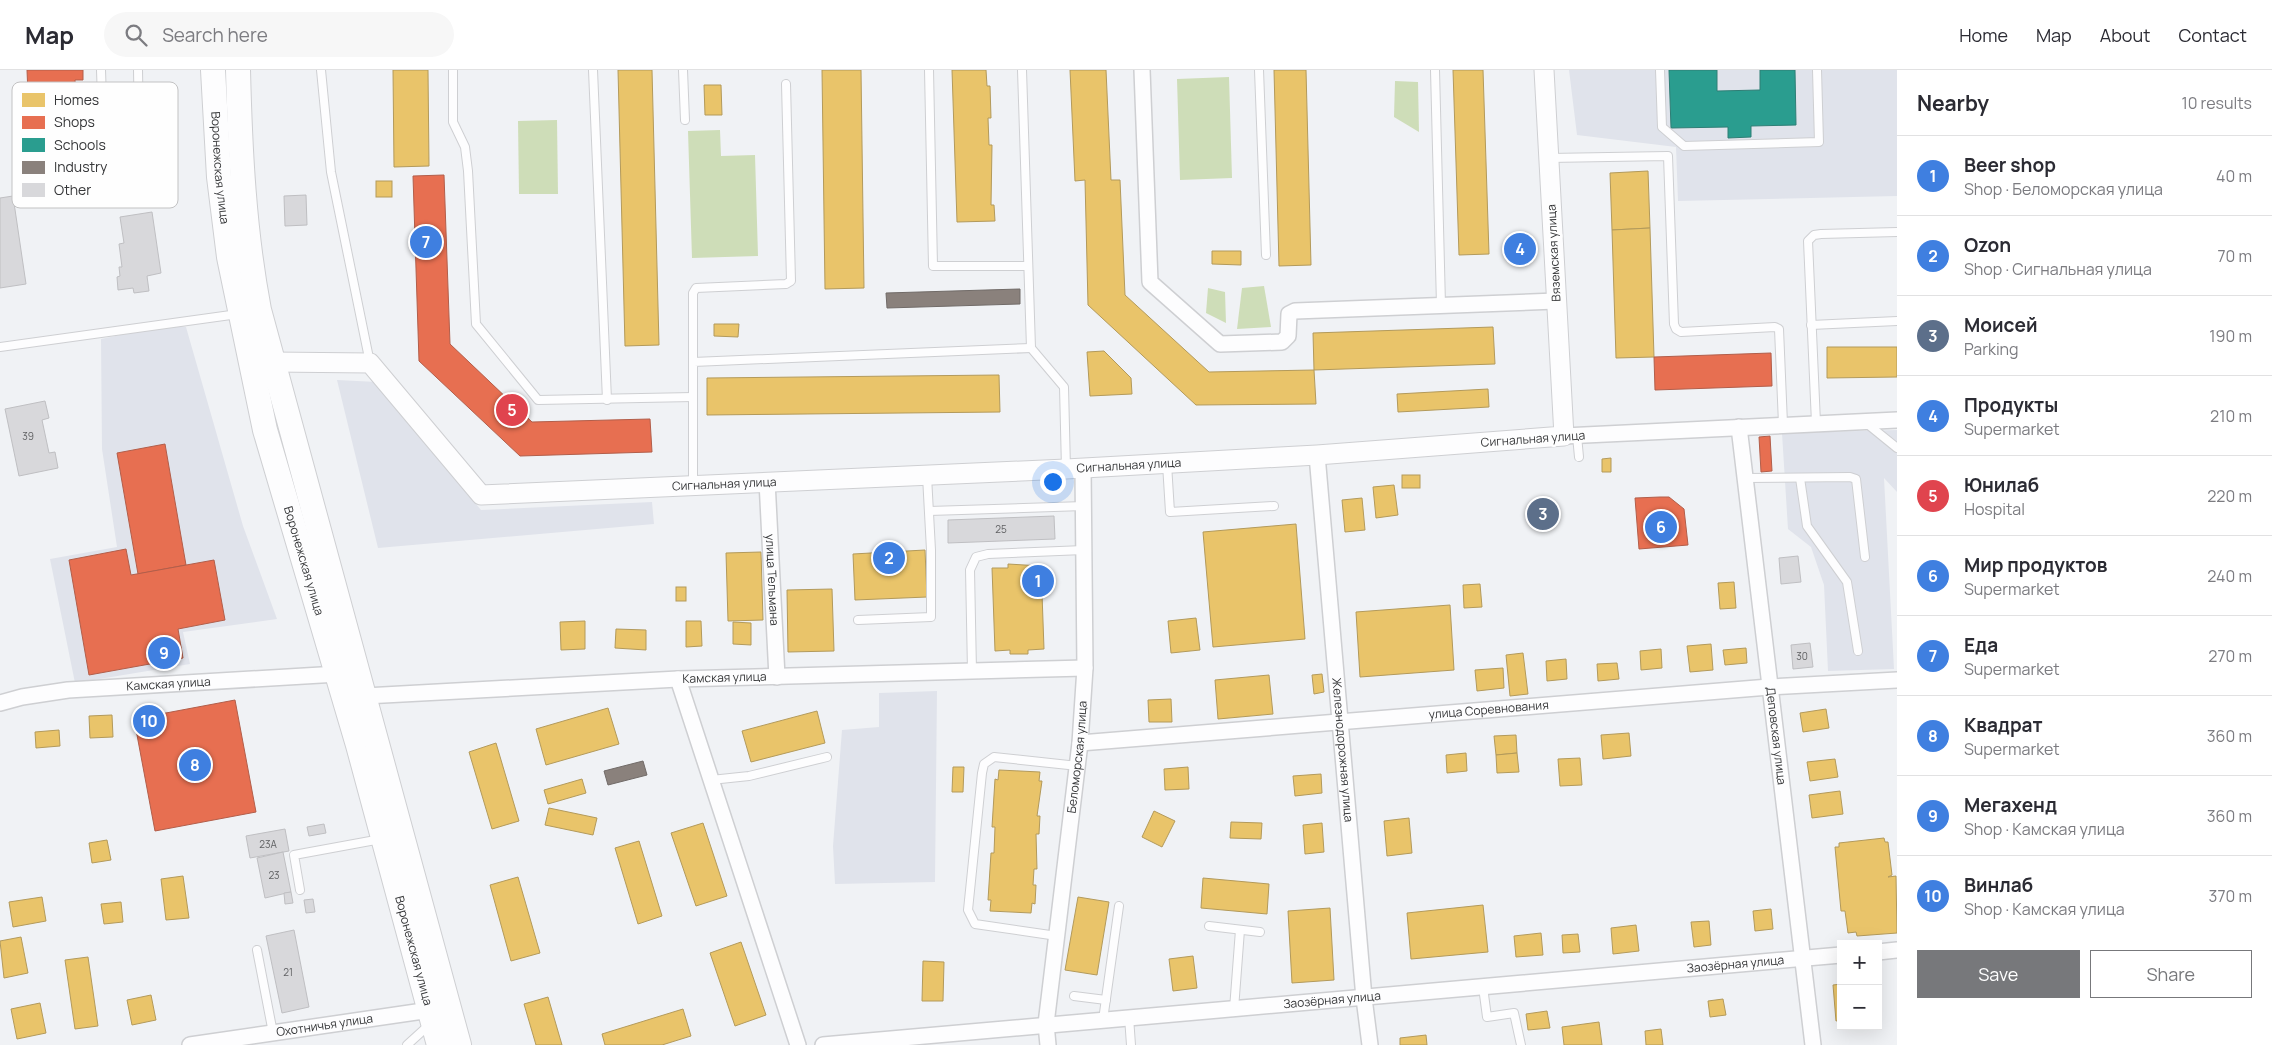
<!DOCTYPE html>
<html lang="en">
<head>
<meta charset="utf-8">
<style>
	body { margin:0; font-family:Manrope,sans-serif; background:#f7f7f7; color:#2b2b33 }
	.controls { position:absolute; right:15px; bottom:15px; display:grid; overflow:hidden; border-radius:0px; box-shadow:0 5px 20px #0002 }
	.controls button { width:45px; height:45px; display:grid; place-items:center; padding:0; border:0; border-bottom:1px solid #e1e1e2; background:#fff; color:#2b2b33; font:25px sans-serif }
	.you { position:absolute; left:1052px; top:411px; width:18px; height:18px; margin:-12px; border:4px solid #fff; border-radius:50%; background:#1a73e8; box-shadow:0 0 0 8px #1a73e833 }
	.badge { display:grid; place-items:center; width:32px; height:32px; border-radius:50%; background:#77787b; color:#fff; font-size:16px; font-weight:700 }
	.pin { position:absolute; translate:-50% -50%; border:2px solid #fff; box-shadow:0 1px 5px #0006 }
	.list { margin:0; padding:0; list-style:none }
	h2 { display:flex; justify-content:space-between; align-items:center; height:65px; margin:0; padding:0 20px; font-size:21px }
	h2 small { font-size:16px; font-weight:400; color:#7c7c81 }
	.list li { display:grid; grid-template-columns:32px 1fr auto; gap:15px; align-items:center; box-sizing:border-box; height:80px; padding:0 20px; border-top:1px solid #e1e1e2 }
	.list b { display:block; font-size:19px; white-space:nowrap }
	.list p { margin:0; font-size:16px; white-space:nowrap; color:#7c7c81 }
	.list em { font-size:16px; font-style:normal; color:#7c7c81 }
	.actions { display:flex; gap:10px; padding:15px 20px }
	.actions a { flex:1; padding:11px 0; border:1px solid #77787b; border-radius:0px; text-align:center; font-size:18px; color:#77787b }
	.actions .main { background:#77787b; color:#fff }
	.icon { flex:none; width:28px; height:28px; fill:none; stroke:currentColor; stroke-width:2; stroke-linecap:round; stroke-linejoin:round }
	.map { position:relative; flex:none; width:1897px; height:975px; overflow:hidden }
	header { display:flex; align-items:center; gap:30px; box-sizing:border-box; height:70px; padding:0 25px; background:#fff; border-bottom:1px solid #e1e1e2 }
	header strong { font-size:24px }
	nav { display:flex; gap:28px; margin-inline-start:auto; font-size:18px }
	.search { width:350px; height:45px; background:#f7f7f7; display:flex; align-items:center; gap:12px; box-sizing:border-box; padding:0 18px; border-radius:28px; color:#7c7c81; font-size:19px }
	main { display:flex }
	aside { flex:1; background:#fff }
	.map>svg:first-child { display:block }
</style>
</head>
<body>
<header>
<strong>Map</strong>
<div class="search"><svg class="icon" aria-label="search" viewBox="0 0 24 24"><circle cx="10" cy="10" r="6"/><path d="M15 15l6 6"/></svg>Search here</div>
<nav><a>Home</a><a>Map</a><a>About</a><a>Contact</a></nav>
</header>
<main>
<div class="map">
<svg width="1897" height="975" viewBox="0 0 1897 975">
	<rect width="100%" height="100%" fill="#f0f2f5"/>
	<g fill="#e0e3eb">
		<polygon points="1569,0 1897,0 1897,126 1678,131 1676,77 1577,65"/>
		<polygon points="169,255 186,257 243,456 277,549 183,562 190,594 75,613 50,489 117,477 102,379 101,269"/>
		<polygon points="337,310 377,312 481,440 652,432 654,454 378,478"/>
		<polygon points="1897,360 1897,422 1884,408 1894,599 1828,601 1824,515 1811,477 1788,459 1782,363"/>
		<polygon points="937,621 935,812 835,814 833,776 842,660 879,657 879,623"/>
	</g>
	<g fill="#ceddb8">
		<polygon points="1229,7 1232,108 1180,110 1177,9"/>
		<polygon points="1395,11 1418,12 1419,62 1394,47"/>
		<polygon points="557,50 558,124 519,124 518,51"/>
		<polygon points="720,60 721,86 755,85 758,186 692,188 688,61"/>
		<polygon points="1264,216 1271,257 1237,259 1242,218"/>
		<polygon points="1208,218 1225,222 1226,253 1206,243"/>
	</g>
	<g fill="#e9c46a" stroke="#b39a5b">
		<polygon points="393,0 428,0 429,96 394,97"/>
		<polygon points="618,0 652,0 659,275 625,276"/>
		<polygon points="822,0 861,0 864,218 825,219"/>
		<polygon points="952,0 986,0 987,16 990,16 991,48 988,48 989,75 992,75 991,135 994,135 995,151 957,152"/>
		<polygon points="1070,0 1106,0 1111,110 1120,110 1125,225 1209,302 1314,300 1316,334 1196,335 1088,235 1085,110 1075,111"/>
		<polygon points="1274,0 1306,0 1311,195 1279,196"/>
		<polygon points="1453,0 1483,0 1489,184 1459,185"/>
		<polygon points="704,15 721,15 722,45 705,45"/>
		<polygon points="1648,101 1650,158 1612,160 1610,103"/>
		<rect x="376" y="111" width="16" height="16"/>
		<polygon points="1650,158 1654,287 1616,288 1612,160"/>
		<polygon points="1212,181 1241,181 1241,195 1212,194"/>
		<polygon points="714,254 739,254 738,267 714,266"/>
		<polygon points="1493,257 1495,294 1314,300 1313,263"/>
		<polygon points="1827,277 1897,277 1897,307 1827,308"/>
		<polygon points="1104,281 1131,308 1132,324 1090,326 1087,282"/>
		<polygon points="999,305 1000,342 707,345 707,308"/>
		<polygon points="1488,319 1489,337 1398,342 1397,324"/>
		<polygon points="1611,388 1611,402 1602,402 1602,389"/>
		<rect x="1402" y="405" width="18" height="13"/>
		<polygon points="1394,415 1398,445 1376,448 1373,417"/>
		<polygon points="1362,428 1365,460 1345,462 1342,430"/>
		<polygon points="1296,454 1305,569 1213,577 1203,462"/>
		<polygon points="925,480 927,527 855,530 853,484"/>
		<polygon points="761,482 763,550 728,551 726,483"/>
		<polygon points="1008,494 1041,496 1044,579 1028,580 1028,584 1010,584 1010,580 995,581 992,498 1008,498"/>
		<polygon points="1734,512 1736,538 1720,539 1718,513"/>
		<polygon points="1480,514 1482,537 1464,538 1463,515"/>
		<rect x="676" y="517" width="10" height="14"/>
		<polygon points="832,519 834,581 788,582 787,520"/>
		<polygon points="1450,535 1454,600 1360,607 1356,542"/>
		<polygon points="1196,548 1200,580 1171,583 1168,551"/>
		<polygon points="585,551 585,579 561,580 560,552"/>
		<polygon points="686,551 701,551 702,576 686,577"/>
		<polygon points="733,552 751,553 751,575 733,574"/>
		<polygon points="616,559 646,560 646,580 615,578"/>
		<polygon points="1711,574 1713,600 1690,602 1687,576"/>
		<polygon points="1746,578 1747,593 1725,595 1723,580"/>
		<polygon points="1661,579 1662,598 1641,600 1640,581"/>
		<polygon points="1523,583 1528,624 1510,626 1506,585"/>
		<polygon points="1566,589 1567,609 1547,611 1546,591"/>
		<polygon points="1617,593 1619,609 1598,611 1597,594"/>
		<polygon points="1503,598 1504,618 1477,621 1475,600"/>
		<polygon points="1322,604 1324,622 1314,624 1312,605"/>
		<polygon points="1269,605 1273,644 1218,649 1215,610"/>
		<polygon points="1171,629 1172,652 1149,652 1148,630"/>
		<polygon points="608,638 619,674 546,695 536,659"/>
		<polygon points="1826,639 1829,658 1803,662 1800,643"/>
		<polygon points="817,641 825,673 751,692 742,661"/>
		<polygon points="112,645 113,667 90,668 89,646"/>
		<polygon points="59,660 60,676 36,678 35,662"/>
		<polygon points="1629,663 1631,686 1603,689 1601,665"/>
		<polygon points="1516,665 1517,683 1496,685 1494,666"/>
		<polygon points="496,673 519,751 492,759 469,682"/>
		<polygon points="1466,683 1467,701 1447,703 1446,685"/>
		<polygon points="1517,683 1519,702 1497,703 1496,685"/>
		<polygon points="1580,688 1582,715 1560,716 1558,689"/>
		<polygon points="1835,689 1838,707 1810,711 1807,692"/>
		<polygon points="953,697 964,697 963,722 952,722"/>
		<polygon points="1188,697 1189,719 1165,720 1164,699"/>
		<polygon points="999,700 1040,702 1039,711 1042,711 1037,746 1040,746 1039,764 1036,764 1037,799 1034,799 1033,815 1036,815 1035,834 1032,833 1031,843 990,841 991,830 988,830 991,783 994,783 995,757 992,757 995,709 998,710"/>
		<polygon points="1321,704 1322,723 1295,726 1293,706"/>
		<polygon points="582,709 586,723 548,734 544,720"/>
		<polygon points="1840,721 1843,744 1812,748 1809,725"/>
		<polygon points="549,738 597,748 593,765 545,755"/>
		<polygon points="1154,741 1175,751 1162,777 1142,767"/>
		<polygon points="1409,748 1412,783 1387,786 1384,751"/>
		<polygon points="1231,752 1262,753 1261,769 1230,768"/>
		<polygon points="703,753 727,826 696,836 671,763"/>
		<polygon points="1322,753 1324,782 1305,784 1303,755"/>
		<polygon points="1884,768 1885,772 1888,772 1892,805 1888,807 1896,806 1897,863 1857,866 1856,862 1848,863 1845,841 1841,841 1835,777 1839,777 1839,773"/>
		<polygon points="107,770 111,790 92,793 89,773"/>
		<polygon points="639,771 662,846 638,854 615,778"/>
		<polygon points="183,806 189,848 166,850 161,809"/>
		<polygon points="518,807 540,883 511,891 490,815"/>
		<polygon points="1203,808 1269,814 1267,844 1201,838"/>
		<polygon points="42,827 46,851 13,857 9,832"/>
		<polygon points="1078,827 1109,832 1097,905 1065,900"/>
		<polygon points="121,832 123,852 104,854 101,834"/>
		<polygon points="1483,835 1488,882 1411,889 1407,843"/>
		<polygon points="1330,838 1334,910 1292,913 1288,841"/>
		<polygon points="1771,839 1773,859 1755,861 1753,841"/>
		<polygon points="1709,851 1711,875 1694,877 1691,852"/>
		<polygon points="1636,855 1639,881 1613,884 1611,858"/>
		<polygon points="1541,863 1543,885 1516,887 1514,866"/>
		<polygon points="1578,864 1580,882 1563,883 1562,865"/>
		<polygon points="21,867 28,903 4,908 0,871"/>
		<polygon points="741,872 766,945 735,956 710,883"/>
		<polygon points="1193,886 1197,918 1173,921 1169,889"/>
		<polygon points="88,887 98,956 75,959 65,890"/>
		<polygon points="923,891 944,892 943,931 922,931"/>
		<polygon points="1841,914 1841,950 1836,951 1833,915"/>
		<polygon points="151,925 156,950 132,955 127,930"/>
		<polygon points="548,927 562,975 536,975 524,934"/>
		<polygon points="1723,929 1726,945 1710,947 1708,931"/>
		<polygon points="40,933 46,963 17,969 11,939"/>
		<polygon points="683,939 691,966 662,975 605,975 602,964"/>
		<polygon points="1547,941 1550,958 1528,960 1526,944"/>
		<polygon points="1599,952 1602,975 1564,975 1562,957"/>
		<polygon points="1661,959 1663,975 1646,975 1645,961"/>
		<polygon points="1426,965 1427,975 1400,975 1400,968"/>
	</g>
	<g fill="#e76f51" stroke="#b25e4a">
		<polygon points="27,0 83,0 83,10 75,10 77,48 29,50"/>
		<polygon points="444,105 450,274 532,352 650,349 652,382 520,386 419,291 413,106"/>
		<polygon points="1528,168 1529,189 1513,190 1512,169"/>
		<polygon points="1771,283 1772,316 1655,320 1654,287"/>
		<polygon points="1770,366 1772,401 1761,402 1759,367"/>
		<polygon points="165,374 186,495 138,504 117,383"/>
		<polygon points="1660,427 1669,427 1684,439 1688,475 1639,479 1635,428"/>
		<polygon points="126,479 131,505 214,490 225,550 178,559 183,588 89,605 69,490"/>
		<polygon points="235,630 256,742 155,761 134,649"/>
	</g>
	<polygon fill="#2a9d8f" stroke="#2e7e75" points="1669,0 1717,0 1717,21 1760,20 1760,0 1795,0 1796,55 1751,56 1751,67 1728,68 1728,57 1671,58"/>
	<g fill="#8a817c" stroke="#716b68">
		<polygon points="1020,219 1020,234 887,238 886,223"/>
		<polygon points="643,691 647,705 608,715 604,701"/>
	</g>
	<g fill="#d8d8db" stroke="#bfbfc2">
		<polygon points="306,125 307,155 285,156 284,126"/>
		<polygon points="13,126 26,214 0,218 0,128"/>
		<polygon points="152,142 161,203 147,206 149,221 134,223 133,218 118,220 117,207 120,206 119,197 122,197 119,174 124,173 120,147"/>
		<polygon points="45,331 49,348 42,350 49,383 55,382 58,398 19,406 5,339"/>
		<polygon points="1054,446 1055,469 948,473 948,450"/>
		<polygon points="1798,486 1801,512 1781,514 1779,488"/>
		<polygon points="1810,573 1813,597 1793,599 1791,575"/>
		<polygon points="324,754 326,763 309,766 307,757"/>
		<polygon points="285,759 289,781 250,788 246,766"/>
		<polygon points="283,782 291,822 265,828 257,788"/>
		<polygon points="291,822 293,833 285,834 284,823"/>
		<polygon points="313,829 315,842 306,843 304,830"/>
		<polygon points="294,860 309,937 282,943 266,866"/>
	</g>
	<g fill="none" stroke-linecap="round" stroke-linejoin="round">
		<defs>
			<g id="service">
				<polyline points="101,0 103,58 116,70 132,69 139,57 138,0"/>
				<polyline points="321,0 331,102 370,293"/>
				<polyline points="453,0 453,52 465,77 468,101 476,254 538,330 693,327"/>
				<polyline points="593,0 607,330"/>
				<polyline points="683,0 685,50"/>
				<polyline points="929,0 933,196 1028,196"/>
				<polyline points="1022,0 1031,278 1064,317 1066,399"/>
				<polyline points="1259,0 1266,185"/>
				<polyline points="1435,0 1441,235"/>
				<polyline points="1660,0 1662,57 1684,76 1819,72 1817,0"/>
				<polyline points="1549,88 1668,86 1674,254 1676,259 1681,262 1775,257 1779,259 1783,354"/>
				<polyline points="1811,255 1897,251"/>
				<polyline points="0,277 238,244"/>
				<polyline points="693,292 693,223 696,218 786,214 791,211 786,14"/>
				<polyline points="1865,352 1897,378"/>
				<polyline points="1816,353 1808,171 1814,165 1821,164 1897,162"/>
				<polyline points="1577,366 1579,387"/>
				<polyline points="1167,394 1170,442 1274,436"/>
				<polyline points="1745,408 1850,407 1856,409 1865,487"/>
				<polyline points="1800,408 1807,456 1847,512 1858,581"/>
				<polyline points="693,415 693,292 1031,278"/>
				<polyline points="929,441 1084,436"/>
				<polyline points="858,550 931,547 931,480 927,406"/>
				<polyline points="972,601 970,500 976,487 988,484 1084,480"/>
				<polyline points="711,710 749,706 827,687"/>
				<polyline points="300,820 294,785 381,769"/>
				<polyline points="1209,856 1260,862"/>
				<polyline points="1057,866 975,854 968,840 982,703 984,694 994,687 1078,696"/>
				<polyline points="257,880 273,963"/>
				<polyline points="1483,917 1487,947 1514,943 1521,975"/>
				<polyline points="1074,926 1106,930"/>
				<polyline points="1234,939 1240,860"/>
				<polyline points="1129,947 1131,975"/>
				<polyline points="1103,950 1119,836"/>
				<polyline points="407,975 429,955"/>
			</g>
			<g id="minor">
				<polyline points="1142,0 1150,212 1220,274 1282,272 1288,266 1289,244 1295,241 1556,231"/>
				<path id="s1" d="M1739 357 1813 975"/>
				<polyline points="1564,366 1897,350"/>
				<path id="s2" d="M1317 385 1364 928 1370 975"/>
				<path id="s3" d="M767 411 777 607"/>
				<polyline points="678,609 798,975"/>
				<path id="s4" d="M365 626 678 609 1085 598"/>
				<path id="s5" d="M0 633 22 627 68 620 338 604"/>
				<path id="s6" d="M1080 673 1769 617 1897 610"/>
				<polyline points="1878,882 1897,880"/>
				<path id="s7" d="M190 975 430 940"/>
				<path id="s8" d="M823 975 1841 885"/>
				<path id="s9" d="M1048 975 1046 954 1080 673 1085 598 1083 398"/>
			</g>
			<g id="tertiary">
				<path id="s10" d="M272 292 370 293 481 425 1066 399 1317 385 1564 366 1544 0"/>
			</g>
			<g id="primary">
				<path id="s11" d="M213 0 219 107 229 187 265 360 358 675 439 975"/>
				<path d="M238 0C240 81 244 161 259 240L459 975"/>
			</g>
		</defs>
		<use href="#service" stroke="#cecfd2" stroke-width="10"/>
		<use href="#minor" stroke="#cecfd2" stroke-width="18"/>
		<use href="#tertiary" stroke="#cecfd2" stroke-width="21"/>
		<use href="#primary" stroke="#cecfd2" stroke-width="26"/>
		<use href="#service" stroke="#fdfdfe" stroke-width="8"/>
		<use href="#minor" stroke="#fdfdfe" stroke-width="15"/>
		<use href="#tertiary" stroke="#fdfdfe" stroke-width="19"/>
		<use href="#primary" stroke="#fdfdfe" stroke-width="24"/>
	</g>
	<g text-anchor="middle" stroke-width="5" stroke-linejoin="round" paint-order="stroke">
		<g font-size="10" fill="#5f6062">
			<text x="28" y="370">39</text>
			<text x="1001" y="463">25</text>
			<text x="1802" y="590">30</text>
			<text x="268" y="778">23А</text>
			<text x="274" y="809">23</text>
			<text x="288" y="906">21</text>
		</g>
		<g font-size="12" fill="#363739" stroke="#fefefe">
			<text dy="4" stroke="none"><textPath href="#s11" startOffset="98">Воронежская улица</textPath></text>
			<text transform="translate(1554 183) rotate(-93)" y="4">Вяземская улица</text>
			<text transform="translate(1533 369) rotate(-4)" y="4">Сигнальная улица</text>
			<text dy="4" stroke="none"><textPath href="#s10" startOffset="919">Сигнальная улица</textPath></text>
			<text dy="4" stroke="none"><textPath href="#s10" startOffset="514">Сигнальная улица</textPath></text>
			<text dy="4" stroke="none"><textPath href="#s11" startOffset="501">Воронежская улица</textPath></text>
			<text dy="4" stroke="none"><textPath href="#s3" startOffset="99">улица Тельмана</textPath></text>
			<text dy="4" stroke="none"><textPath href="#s4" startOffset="360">Камская улица</textPath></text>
			<text dy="4" stroke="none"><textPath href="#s5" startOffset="170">Камская улица</textPath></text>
			<text dy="4" stroke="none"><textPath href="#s6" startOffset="410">улица Соревнования</textPath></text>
			<text dy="4" stroke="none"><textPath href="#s1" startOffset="311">Деповская улица</textPath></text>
			<text dy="4" stroke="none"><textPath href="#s2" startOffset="296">Железнодорожная улица</textPath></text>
			<text dy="4" stroke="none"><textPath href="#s9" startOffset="290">Беломорская улица</textPath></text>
			<text dy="4" stroke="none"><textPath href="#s11" startOffset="906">Воронежская улица</textPath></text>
			<text dy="4" stroke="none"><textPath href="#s8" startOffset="916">Заозёрная улица</textPath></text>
			<text dy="4" stroke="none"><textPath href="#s8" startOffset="511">Заозёрная улица</textPath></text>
			<text dy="4" stroke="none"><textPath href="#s7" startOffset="136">Охотничья улица</textPath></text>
		</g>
	</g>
	<rect x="12" y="12" width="166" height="126" rx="8" fill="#fefefe" stroke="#c2c2c3" stroke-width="1"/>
	<rect x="22" y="23" width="23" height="14" fill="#e9c46a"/>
	<rect x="22" y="46" width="23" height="13" fill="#e76f51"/>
	<rect x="22" y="68" width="23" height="14" fill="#2a9d8f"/>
	<rect x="22" y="91" width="23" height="13" fill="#8a817c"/>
	<rect x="22" y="113" width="23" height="14" fill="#d8d8db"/>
	<g font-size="14" fill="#363739">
		<text x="54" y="35">Homes</text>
		<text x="54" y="57">Shops</text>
		<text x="54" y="80">Schools</text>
		<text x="54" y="102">Industry</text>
		<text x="54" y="125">Other</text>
	</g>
</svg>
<div class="controls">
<button>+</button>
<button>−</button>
</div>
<div class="you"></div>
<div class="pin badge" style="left:1038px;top:511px;background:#3f7fe0">1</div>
<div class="pin badge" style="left:889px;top:488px;background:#3f7fe0">2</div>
<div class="pin badge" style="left:1543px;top:444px;background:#5c6f8a">3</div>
<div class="pin badge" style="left:1520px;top:179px;background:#3f7fe0">4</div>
<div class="pin badge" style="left:512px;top:340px;background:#e0444e">5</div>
<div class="pin badge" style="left:1661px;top:457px;background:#3f7fe0">6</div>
<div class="pin badge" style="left:426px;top:172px;background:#3f7fe0">7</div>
<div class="pin badge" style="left:195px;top:695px;background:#3f7fe0">8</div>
<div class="pin badge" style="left:164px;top:583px;background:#3f7fe0">9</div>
<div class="pin badge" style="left:149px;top:651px;background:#3f7fe0">10</div>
</div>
<aside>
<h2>Nearby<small>10 results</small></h2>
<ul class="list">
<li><span class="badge" style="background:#3f7fe0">1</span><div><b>Beer shop</b><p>Shop · Беломорская улица</p></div><em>40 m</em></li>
<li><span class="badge" style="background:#3f7fe0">2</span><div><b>Ozon</b><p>Shop · Сигнальная улица</p></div><em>70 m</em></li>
<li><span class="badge" style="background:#5c6f8a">3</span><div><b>Моисей</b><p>Parking</p></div><em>190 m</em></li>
<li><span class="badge" style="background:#3f7fe0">4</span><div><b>Продукты</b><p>Supermarket</p></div><em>210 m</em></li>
<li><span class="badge" style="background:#e0444e">5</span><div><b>Юнилаб</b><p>Hospital</p></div><em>220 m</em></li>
<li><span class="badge" style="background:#3f7fe0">6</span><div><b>Мир продуктов</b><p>Supermarket</p></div><em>240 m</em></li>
<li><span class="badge" style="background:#3f7fe0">7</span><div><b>Еда</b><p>Supermarket</p></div><em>270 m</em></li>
<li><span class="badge" style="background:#3f7fe0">8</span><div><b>Квадрат</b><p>Supermarket</p></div><em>360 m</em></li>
<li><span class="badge" style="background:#3f7fe0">9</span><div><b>Мегахенд</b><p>Shop · Камская улица</p></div><em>360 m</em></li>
<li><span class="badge" style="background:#3f7fe0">10</span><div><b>Винлаб</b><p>Shop · Камская улица</p></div><em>370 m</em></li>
</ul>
<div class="actions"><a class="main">Save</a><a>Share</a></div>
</aside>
</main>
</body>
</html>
